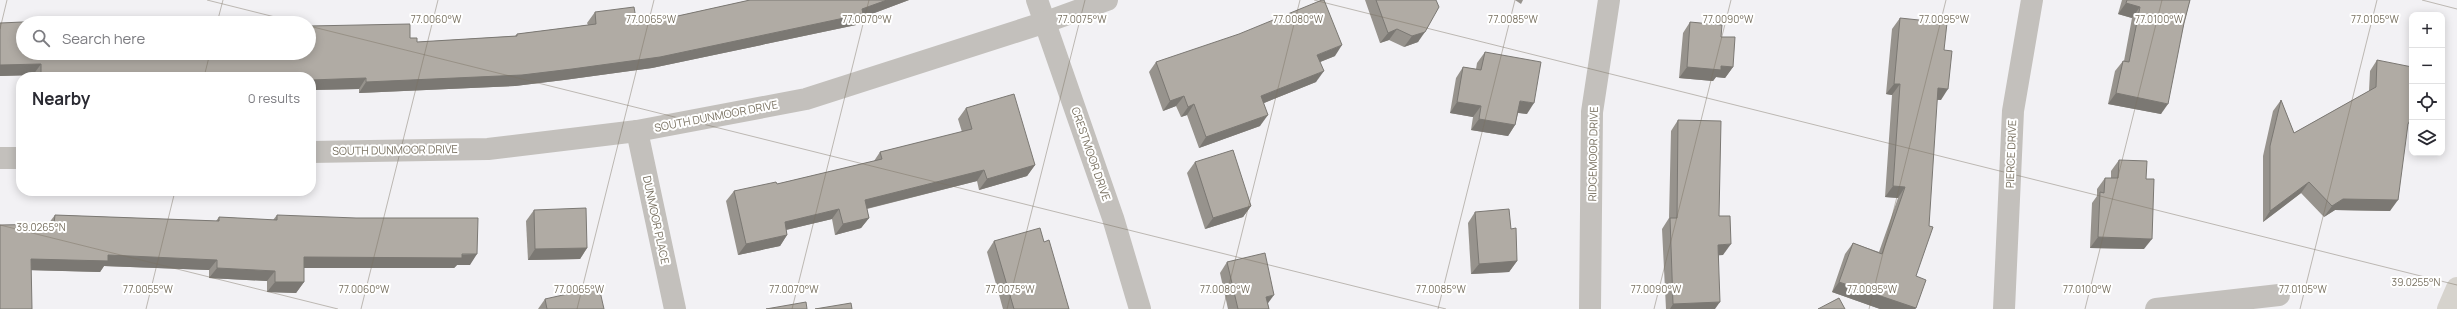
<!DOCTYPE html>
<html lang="en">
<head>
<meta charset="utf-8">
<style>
	body { margin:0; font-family:Manrope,sans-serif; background:#f7f7f7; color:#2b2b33 }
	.controls { position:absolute; right:12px; top:12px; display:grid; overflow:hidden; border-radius:8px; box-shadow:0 2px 10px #0003 }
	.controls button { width:36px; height:36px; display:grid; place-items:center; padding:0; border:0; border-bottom:1px solid #e1e1e2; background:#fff; color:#2b2b33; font:20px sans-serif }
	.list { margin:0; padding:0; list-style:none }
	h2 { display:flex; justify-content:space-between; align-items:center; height:52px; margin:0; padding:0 16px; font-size:17px }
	h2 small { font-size:13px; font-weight:400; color:#7c7c81 }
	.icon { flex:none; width:22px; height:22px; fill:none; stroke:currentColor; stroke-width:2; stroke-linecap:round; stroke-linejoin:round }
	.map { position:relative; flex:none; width:2457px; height:309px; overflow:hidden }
	.search { position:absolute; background:#fff; box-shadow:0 2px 10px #0003; left:16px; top:16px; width:300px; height:44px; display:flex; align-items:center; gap:10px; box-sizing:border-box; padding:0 14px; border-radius:22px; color:#7c7c81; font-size:15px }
	.panel { position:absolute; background:#fff; box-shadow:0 2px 10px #0003; left:16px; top:72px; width:300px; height:124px; border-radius:16px }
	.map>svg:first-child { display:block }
</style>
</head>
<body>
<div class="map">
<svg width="2457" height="309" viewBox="0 0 2457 309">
	<rect width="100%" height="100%" fill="#f2f1f4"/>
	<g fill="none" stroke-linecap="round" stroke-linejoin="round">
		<g stroke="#c3c0bc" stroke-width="22">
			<polyline points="1037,0 1113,218 1140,309"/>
			<polyline points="637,131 675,309"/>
			<polyline points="311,152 488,149 637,131 806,99 1046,22 1107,0"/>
			<polyline points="0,158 21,158"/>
			<polyline points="1590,309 1592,112 1609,0"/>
			<polyline points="2004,309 2013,111 2032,0"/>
			<polyline points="2156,309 2279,295"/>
		</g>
		<polyline stroke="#d6d3cd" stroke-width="22" points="2448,309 2457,288"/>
	</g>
	<g fill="#97938d">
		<polygon points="750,0 909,0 861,18 856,25 652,68 564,80 515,86 359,93 359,89 311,90 311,77 33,77 33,75 0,76 0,23 23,53 410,38 417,42 515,36 517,34 588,25 587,23 595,12 637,25"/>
		<polygon points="1365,0 1436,0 1418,42 1404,47 1389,40 1380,43"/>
		<polygon points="1515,0 1523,0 1521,4"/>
		<polygon points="2122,0 2190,0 2161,114 2108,104 2115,71 2123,61 2124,61 2132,18 2118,14"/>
		<polygon points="1900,18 1944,50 1941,100 1937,100 1916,276 1916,308 1915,309 1880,309 1832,292 1845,254 1853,243 1879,252 1898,198 1885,197 1892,95 1886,94 1892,29"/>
		<polygon points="1690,22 1721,37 1733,67 1725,78 1716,77 1713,81 1679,78 1683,33"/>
		<polygon points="1485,52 1527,114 1518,113 1515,125 1508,136 1471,130 1473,117 1450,113 1456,78 1463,67 1476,69 1477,63"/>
		<polygon points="1335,56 1320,62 1316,82 1264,103 1260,126 1199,148 1187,115 1181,117 1176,106 1163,111 1149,72 1156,62"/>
		<polygon points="2377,60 2408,124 2390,211 2335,210 2324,217 2301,193 2263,222 2263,156 2273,111 2281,100 2294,133 2369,91 2370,71"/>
		<polygon points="966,108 1035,165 1027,176 979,190 977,181 867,209 869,218 861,228 835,235 832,219 786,230 787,235 780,246 738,255 726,201 734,191 777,184 874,161 880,152 962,132 958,119"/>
		<polygon points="1678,120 1719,216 1723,255 1719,255 1715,309 1666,309 1662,229 1669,218 1671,131"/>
		<polygon points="2119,160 2144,249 2090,248 2092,203 2097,196 2097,189 2105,178 2111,178 2111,171"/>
		<polygon points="1195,162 1251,206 1243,217 1205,229 1187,173"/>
		<polygon points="534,210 587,248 580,259 528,260 526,221"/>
		<polygon points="1475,212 1511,229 1517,261 1509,272 1471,274 1468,223"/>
		<polygon points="55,215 216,221 219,217 273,220 277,215 470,265 457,265 454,268 304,268 304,282 296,293 267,292 267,281 209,278 209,270 104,266 100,272 31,270 0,309 48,224"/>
		<polygon points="994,241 1044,242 1069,309 1003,309 987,252"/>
		<polygon points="1227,262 1268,304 1269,309 1228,309 1220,273"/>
		<polygon points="545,299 604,309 538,309"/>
	</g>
	<g fill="#7b7873">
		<polygon points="887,0 909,0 861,18 856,25 652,68 564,80 515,86 359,93 366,82 862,9"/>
		<polygon points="2126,3 2140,7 2132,18 2118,14"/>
		<polygon points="1397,29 1389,40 1380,43 1388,33"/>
		<polygon points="1425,32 1418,42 1404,47 1412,36"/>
		<polygon points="1342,45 1335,56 1310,66 1317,55"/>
		<polygon points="41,64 33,75 0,76 0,65"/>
		<polygon points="1721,66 1733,67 1725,78 1716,77 1713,81 1679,78 1687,67"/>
		<polygon points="1324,71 1316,82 1254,107 1261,96"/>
		<polygon points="366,78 359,89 311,90 311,80"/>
		<polygon points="1894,84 1900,84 1892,95 1886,94"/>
		<polygon points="1938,88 1948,89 1941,100 1931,99"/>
		<polygon points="2116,93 2168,104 2161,114 2108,104"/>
		<polygon points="1184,96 1176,106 1163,111 1170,101"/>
		<polygon points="1520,101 1534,103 1527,114 1512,112"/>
		<polygon points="1457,102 1481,106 1473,117 1450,113"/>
		<polygon points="1194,104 1187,115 1181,117 1188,107"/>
		<polygon points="1268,115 1260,126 1199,148 1206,137"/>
		<polygon points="1479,119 1515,125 1508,136 1471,130"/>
		<polygon points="1035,165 1027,176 979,190 987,179"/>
		<polygon points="984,170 977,181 857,211 865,200"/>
		<polygon points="2309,182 2301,193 2263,222 2270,211"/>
		<polygon points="1893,186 1905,187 1898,198 1885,197"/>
		<polygon points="2343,199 2398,200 2390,211 2335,210 2324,217 2332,206"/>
		<polygon points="1251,206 1243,217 1205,229 1213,218"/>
		<polygon points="839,209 832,219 777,232 785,222"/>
		<polygon points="869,218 861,228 835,235 843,224"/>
		<polygon points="787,235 780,246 738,255 746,244"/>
		<polygon points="2098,237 2152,239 2144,249 2090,248"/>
		<polygon points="1731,244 1723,255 1711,256 1718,245"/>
		<polygon points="587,248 580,259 528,260 535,249"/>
		<polygon points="477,254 470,265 457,265 454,268 297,268 304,257"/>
		<polygon points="108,255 217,260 209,270 104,266 100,272 24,270 31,259"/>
		<polygon points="1517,261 1509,272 1471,274 1479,264"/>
		<polygon points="217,268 275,271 267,281 209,278"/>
		<polygon points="275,282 304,282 296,293 267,292"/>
		<polygon points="1839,282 1916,308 1915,309 1880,309 1832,292"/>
		<polygon points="1274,295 1266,306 1266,297"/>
		<polygon points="1720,302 1715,309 1670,309 1673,304"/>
	</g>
	<g fill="#b0aba4" stroke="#7b7873">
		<polygon points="750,0 887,0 862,9 863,14 660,57 572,69 522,75 366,82 366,78 311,80 311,77 41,77 41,64 0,65 0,23 91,19 91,23 23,23 23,53 309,53 309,26 410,24 410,38 417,38 417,42 517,36 517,34 596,24 595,12 634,7 637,25"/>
		<polygon points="1322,0 1324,0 1342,45 1317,55 1324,71 1261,96 1268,115 1206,137 1194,104 1188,107 1184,96 1170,101 1156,62 1239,34"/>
		<polygon points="1376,0 1436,0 1439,7 1425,32 1412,36 1397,29 1388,33"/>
		<polygon points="2127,0 2190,0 2184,23 2168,104 2116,93 2123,61 2129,62 2140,7 2126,3"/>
		<polygon points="1900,18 1947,23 1944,50 1952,51 1948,89 1938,88 1929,226 1933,227 1916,276 1926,280 1916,308 1839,282 1853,243 1882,254 1905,187 1893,186 1900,84 1894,84"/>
		<polygon points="1690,22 1722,25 1721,37 1735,37 1733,67 1721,66 1721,70 1687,67"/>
		<polygon points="1485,52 1541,62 1534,103 1520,101 1515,125 1479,119 1481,106 1457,102 1463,67 1481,70"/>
		<polygon points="2377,60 2412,67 2412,117 2408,124 2398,200 2343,199 2332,206 2309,182 2270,211 2270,146 2281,100 2294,133 2376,87"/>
		<polygon points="1014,94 1035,165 987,179 984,170 865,200 869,218 843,224 839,209 785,222 787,235 746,244 734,191 776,182 777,184 882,159 880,152 972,129 966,108"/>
		<polygon points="1678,120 1721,121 1719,216 1730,216 1731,244 1718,245 1720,302 1673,304 1670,218 1677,218"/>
		<polygon points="1233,150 1251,206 1213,218 1195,162"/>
		<polygon points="2119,160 2147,161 2146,179 2154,179 2152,239 2098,237 2100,192 2104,193 2105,178 2118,178"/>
		<polygon points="586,208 587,248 535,249 534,210"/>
		<polygon points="1509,209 1511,229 1516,228 1517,261 1479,264 1475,212"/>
		<polygon points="55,215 219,221 219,217 277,220 277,215 356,218 478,218 477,254 462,254 462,258 304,257 304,282 275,282 275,271 217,268 217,260 108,255 108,261 31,259 32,309 0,309 0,225 54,224"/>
		<polygon points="1040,228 1044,242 1049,240 1069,309 1014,309 994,241"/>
		<polygon points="1265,253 1274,295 1266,297 1269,309 1238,309 1227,262"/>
		<polygon points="599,287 604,309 547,309 545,299"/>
		<polygon points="1839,298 1845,309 1818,309"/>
		<polygon points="806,302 807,309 766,309"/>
		<polygon points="851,303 852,309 815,309"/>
	</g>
	<path fill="none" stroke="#7a7262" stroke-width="1" stroke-opacity="0.45" d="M207 0 299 23M1314 0 2457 285M2422 0 2457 9M217 23 223 0M309 26 1446 309M0 29 7 0M204 77 210 53M0 225 338 309M146 309 175 191M361 309 438 0M577 309 654 0M792 309 869 0M1007 309 1085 0M1223 309 1300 0M1438 309 1515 0M1654 309 1731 0M1869 309 1946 0M2085 309 2162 0M2300 309 2377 0"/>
	<g text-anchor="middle" stroke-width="4" stroke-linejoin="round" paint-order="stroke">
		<g font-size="11" fill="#7a7262" stroke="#fff">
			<text transform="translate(716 116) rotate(-11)" y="4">SOUTH DUNMOOR DRIVE</text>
			<text transform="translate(395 150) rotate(-1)" y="4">SOUTH DUNMOOR DRIVE</text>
			<text transform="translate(1091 154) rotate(71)" y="4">CRESTMOOR DRIVE</text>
			<text transform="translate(1593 154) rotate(-89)" y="4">RIDGEMOOR DRIVE</text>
			<text transform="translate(2011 154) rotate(-88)" y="4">PIERCE DRIVE</text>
			<text transform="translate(656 220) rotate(78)" y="4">DUNMOOR PLACE</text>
		</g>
	</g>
	<g font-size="10" text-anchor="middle" fill="#7a7262" stroke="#fff" stroke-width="4" stroke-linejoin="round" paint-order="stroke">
		<text x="1728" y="23">77.0090°W</text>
		<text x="2159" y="23">77.0100°W</text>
		<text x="436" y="23">77.0060°W</text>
		<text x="651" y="23">77.0065°W</text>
		<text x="867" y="23">77.0070°W</text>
		<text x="1082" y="23">77.0075°W</text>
		<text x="1298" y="23">77.0080°W</text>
		<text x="1513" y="23">77.0085°W</text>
		<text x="1944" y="23">77.0095°W</text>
		<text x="2375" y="23">77.0105°W</text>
		<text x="41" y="231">39.0265°N</text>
		<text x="2416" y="286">39.0255°N</text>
		<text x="148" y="293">77.0055°W</text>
		<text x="364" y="293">77.0060°W</text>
		<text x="579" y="293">77.0065°W</text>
		<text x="794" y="293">77.0070°W</text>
		<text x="1010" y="293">77.0075°W</text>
		<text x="1225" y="293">77.0080°W</text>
		<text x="1441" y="293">77.0085°W</text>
		<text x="1656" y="293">77.0090°W</text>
		<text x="1872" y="293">77.0095°W</text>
		<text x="2087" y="293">77.0100°W</text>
		<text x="2303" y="293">77.0105°W</text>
	</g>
</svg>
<div class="controls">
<button>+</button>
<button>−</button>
<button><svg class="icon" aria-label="locate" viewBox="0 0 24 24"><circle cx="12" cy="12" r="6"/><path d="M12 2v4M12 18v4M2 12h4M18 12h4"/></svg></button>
<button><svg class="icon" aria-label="layers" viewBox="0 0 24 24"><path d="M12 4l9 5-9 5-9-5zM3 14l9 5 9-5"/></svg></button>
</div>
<div class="search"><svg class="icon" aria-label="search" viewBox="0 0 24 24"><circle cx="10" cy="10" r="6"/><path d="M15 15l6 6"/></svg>Search here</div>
<section class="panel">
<h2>Nearby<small>0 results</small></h2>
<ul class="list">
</ul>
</section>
</div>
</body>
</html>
